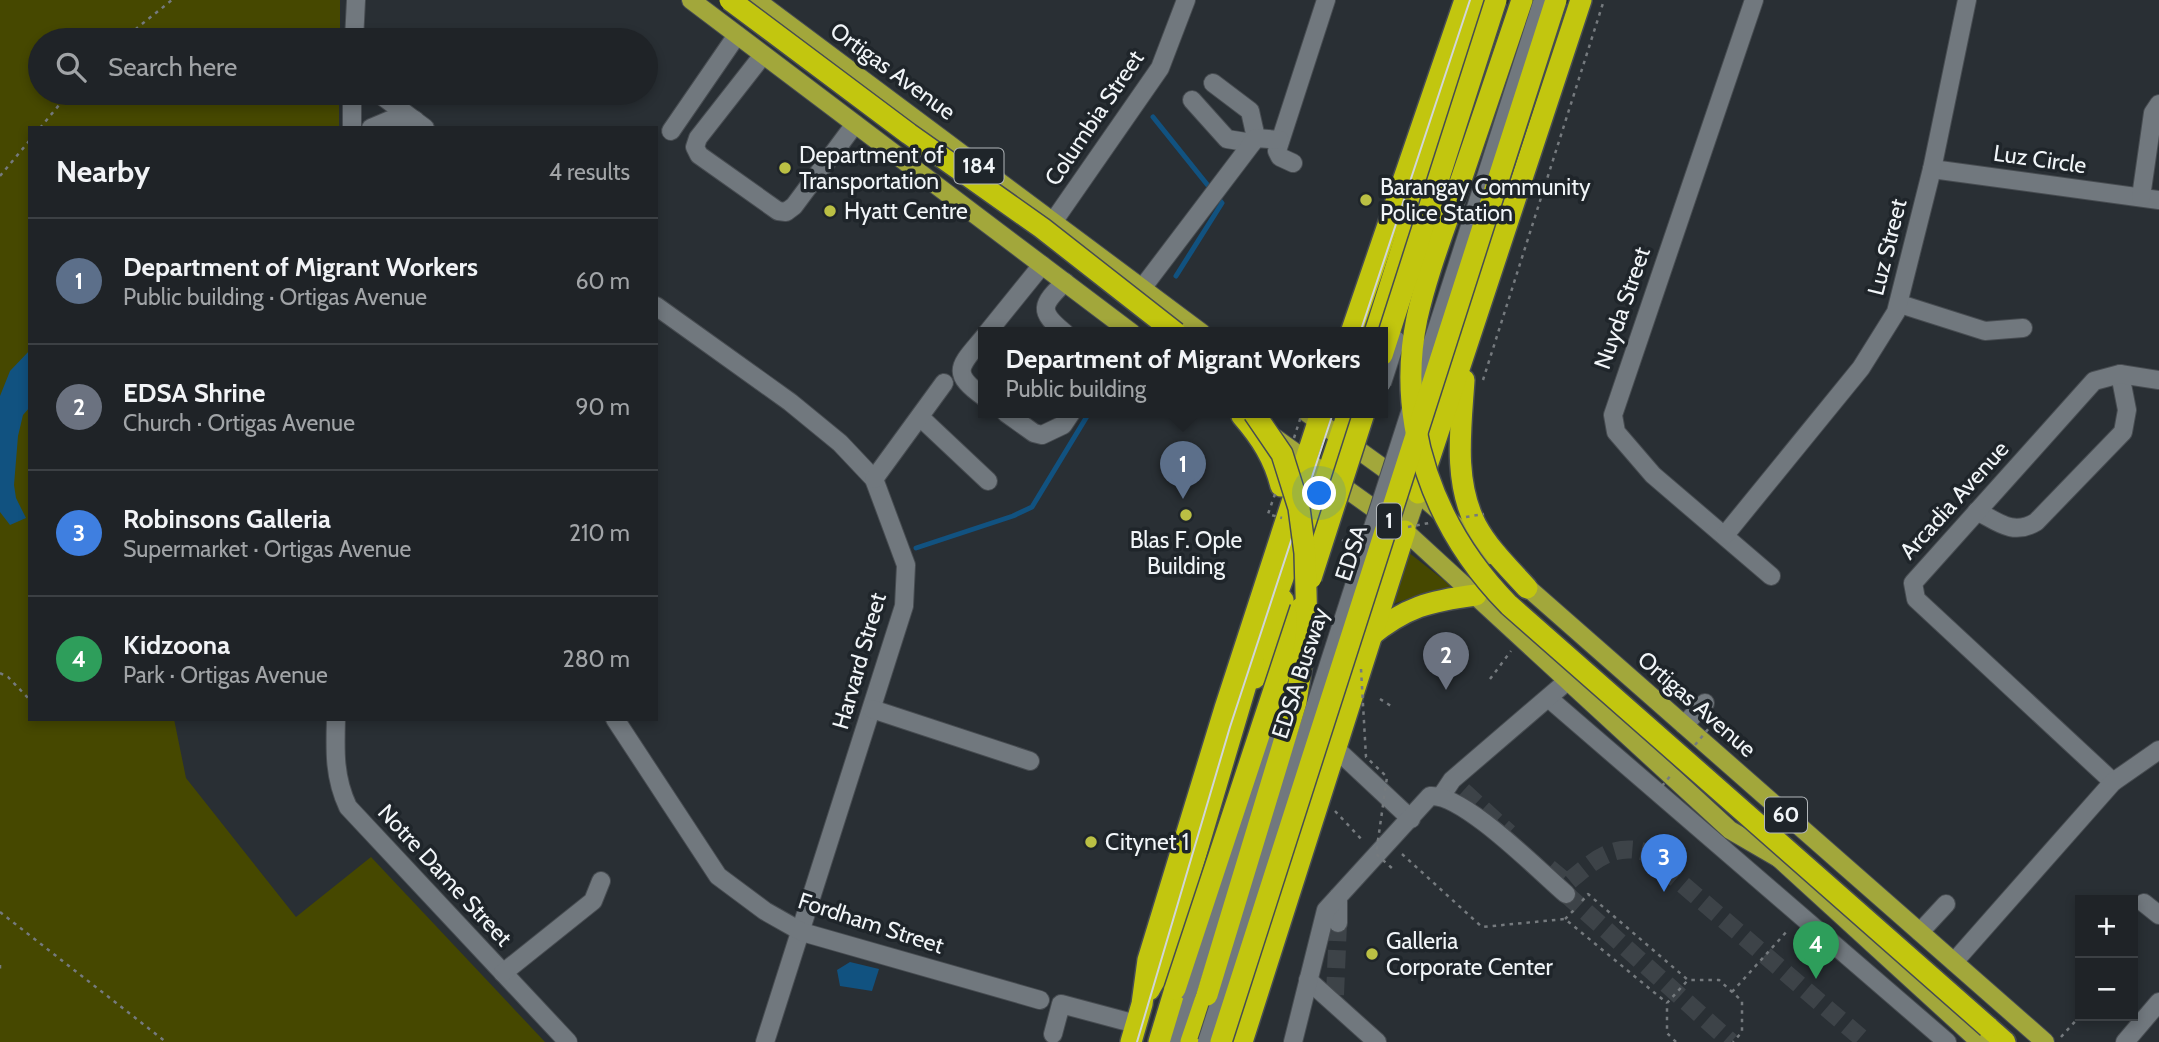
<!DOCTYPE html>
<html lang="en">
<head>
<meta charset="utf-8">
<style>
	body { margin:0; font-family:Cabin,sans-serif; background:#2c2f33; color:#f1f3f6 }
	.controls { position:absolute; right:21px; bottom:21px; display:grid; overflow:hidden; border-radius:0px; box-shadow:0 4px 10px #0003 }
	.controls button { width:63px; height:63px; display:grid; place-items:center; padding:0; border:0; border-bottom:2px solid #3c4044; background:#1f2327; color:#f1f3f6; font:35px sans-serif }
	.you { position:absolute; left:1320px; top:494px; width:24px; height:24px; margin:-18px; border:5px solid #fff; border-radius:50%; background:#1a73e8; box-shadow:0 0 0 10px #1a73e833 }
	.badge { display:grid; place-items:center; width:46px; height:46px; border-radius:50%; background:#db2777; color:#fff; font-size:23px; font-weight:700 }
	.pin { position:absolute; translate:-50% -58px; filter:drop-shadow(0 2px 4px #0008) }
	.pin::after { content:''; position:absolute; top:37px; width:24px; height:21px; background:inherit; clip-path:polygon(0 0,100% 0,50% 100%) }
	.popup { position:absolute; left:978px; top:327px; width:410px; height:91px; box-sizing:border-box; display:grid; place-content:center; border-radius:0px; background:#1f2327; filter:drop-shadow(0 2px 5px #0005); font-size:23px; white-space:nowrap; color:#a1a4a7 }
	.popup b { font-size:26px; color:#f1f3f6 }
	.popup::after { content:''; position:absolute; left:50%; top:100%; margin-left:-14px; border:14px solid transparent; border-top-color:#1f2327 }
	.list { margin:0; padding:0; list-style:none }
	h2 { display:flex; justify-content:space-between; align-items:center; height:91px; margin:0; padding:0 28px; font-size:30px }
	h2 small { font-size:23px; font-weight:400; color:#a1a4a7 }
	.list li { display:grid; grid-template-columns:46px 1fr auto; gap:21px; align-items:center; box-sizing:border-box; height:126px; padding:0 28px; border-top:2px solid #3c4044 }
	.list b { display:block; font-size:26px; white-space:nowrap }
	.list p { margin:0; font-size:23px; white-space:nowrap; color:#a1a4a7 }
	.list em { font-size:23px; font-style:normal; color:#a1a4a7 }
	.icon { flex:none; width:38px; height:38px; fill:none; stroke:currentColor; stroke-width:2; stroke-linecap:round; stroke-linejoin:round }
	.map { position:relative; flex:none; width:2159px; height:1042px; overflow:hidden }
	.search { position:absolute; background:#1f2327; box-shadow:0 4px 10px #0003; left:28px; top:28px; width:630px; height:77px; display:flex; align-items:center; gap:18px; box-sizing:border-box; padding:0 24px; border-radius:38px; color:#a1a4a7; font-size:26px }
	.panel { position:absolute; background:#1f2327; box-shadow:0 4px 10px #0003; left:28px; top:126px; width:630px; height:595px; border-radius:0px }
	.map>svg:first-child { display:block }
</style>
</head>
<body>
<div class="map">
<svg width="2159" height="1042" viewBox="0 0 2159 1042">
	<rect width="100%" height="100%" fill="#292f34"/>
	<g fill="#464800">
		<polygon points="0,0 340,0 340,40 40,40 40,93 339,93 339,128 30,128 30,719 174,719 186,778 296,917 371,857 545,1042 0,1042"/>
		<polygon points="1408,552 1450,585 1450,589 1425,593 1393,604"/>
	</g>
	<g fill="#115280">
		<polygon points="30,350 30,407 23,415 18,436 14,485 16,498 26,518 10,525 0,512 0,396 10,371"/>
		<polygon points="850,962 879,969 872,991 840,986 837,970"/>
	</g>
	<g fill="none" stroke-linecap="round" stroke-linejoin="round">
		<g stroke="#115280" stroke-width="5">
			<polyline points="1153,117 1222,203 1176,276"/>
			<polyline points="916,548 1013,516 1032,507 1089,413"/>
		</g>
		<g stroke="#3d4348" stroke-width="18" stroke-dasharray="18 9" stroke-linecap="butt">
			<polyline points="1463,791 1509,833"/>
			<path d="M1549 868 1567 883C1591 863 1612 842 1645 852L1866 1042"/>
			<polyline points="1566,894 1731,1042"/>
			<polyline points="1335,995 1338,923"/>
		</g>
		<defs>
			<g id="minor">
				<polyline points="1754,0 1613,415 1616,432 1653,475 1771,576"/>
				<polyline points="354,40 356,0"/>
				<polyline points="763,55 698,138 695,147 699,155 778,211 786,212 794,206 855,124"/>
				<polyline points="1213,83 1250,111 1256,138"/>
				<polyline points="378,93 425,128"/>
				<polyline points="1192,100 1227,139 1252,143"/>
				<polyline points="352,128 352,93"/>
				<polyline points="371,128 390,120 415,120"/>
				<polyline points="671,131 737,35"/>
				<polyline points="1293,163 1280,157 1277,151 1326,0"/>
				<polyline points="1932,169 2159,200"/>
				<polyline points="2141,197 2153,113 2159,104"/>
				<polyline points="1053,222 1160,68 1186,0"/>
				<path d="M1065 282C1041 305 1038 311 1065 333"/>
				<polyline points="1143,287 1256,138 1280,140"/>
				<polyline points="1900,304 1985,331 2023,328"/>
				<polyline points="656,306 790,402 840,443 874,479 906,565 904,606 765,1042"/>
				<polyline points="987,333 1042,265"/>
				<path d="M984 337C960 366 949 372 984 397"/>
				<polyline points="1006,413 1034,433 1042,435 1063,425 1071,413"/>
				<polyline points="920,417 988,481"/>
				<polyline points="874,479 944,383"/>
				<path d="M1977 511C1998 522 2013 536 2036 522L2123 432 2127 410 2120 374"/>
				<polyline points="1725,535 1861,368 1896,312 1932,169 1967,0"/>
				<polyline points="1553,702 1947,1042"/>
				<polyline points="872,709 1030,761"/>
				<path d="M336 719C335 751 334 777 348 807L568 1042"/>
				<polyline points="615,719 718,876 765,911 802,932 1040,1000"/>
				<polyline points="1684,725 1705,703"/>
				<polyline points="1334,747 1411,819"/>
				<polyline points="2113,782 1916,599 1913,583 2094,381 2120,374 2159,380"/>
				<polyline points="1442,795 1452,780 1572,677"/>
				<polyline points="1338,897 1338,923"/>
				<polyline points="2144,903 2159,915"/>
				<polyline points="1920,932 1946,904"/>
				<polyline points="1954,962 2113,782 2159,750"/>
				<polyline points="503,973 593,901 601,881"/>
				<polyline points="1308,980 1377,1042"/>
				<polyline points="1053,1034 1061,1004 1136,1024"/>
				<polyline points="1172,1042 1188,991"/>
				<path d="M1293 1042 1326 910 1430 796C1463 793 1539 871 1566 894"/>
				<polyline points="2125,1042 2159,1002"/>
			</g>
			<g id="major">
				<polyline points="691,0 1132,333"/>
				<polyline points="756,0 1202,333"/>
				<polyline points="1307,413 1418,493 1490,555"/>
				<polyline points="1274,437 1405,531 1730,830 1780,859"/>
				<polyline points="1405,531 1418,493"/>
				<polyline points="1519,580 2045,1042"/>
				<polyline points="1772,852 1980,1042"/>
			</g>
			<g id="highway">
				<polyline points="1351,333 1465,0"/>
				<polyline points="1375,333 1481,0"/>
				<path d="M1464 380C1461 427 1453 481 1476 525 1489 549 1509 568 1527 588"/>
				<path d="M1242 416C1261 438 1274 458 1281 486"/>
				<polyline points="1418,493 1581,0"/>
				<polyline points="1305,540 1348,413"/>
				<polyline points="1271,611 1303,523"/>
				<path d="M1369 637C1406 607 1429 601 1476 595"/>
				<polyline points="1255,678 1283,600"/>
				<polyline points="1149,990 1163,965 1253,661"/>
				<polyline points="1988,1027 2005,1042"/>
				<polyline points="1131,1042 1142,1004 1148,960 1225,708 1321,413"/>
				<polyline points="1159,1042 1175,989"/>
				<polyline points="1191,1042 1207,995"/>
				<polyline points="1242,1042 1405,531"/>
			</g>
		</defs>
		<use href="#minor" stroke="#474c51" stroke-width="20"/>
		<use href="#major" stroke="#474c51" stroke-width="20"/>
		<use href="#highway" stroke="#474c51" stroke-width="24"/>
		<g stroke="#757a7e" stroke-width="2.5" stroke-dasharray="3.5 5" stroke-linecap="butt">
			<polyline points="122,40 172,0"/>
			<polyline points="40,128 69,93"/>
			<polyline points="0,176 30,140"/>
			<polyline points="1483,380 1604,0"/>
			<polyline points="1342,540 1347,543 1348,536"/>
			<polyline points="0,673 8,677 30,700"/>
			<polyline points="1490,679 1511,651"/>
			<polyline points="1380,699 1391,706"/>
			<polyline points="1714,722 1738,744 1735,749"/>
			<polyline points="1335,811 1364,842"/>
			<polyline points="1402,854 1482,927 1565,919 1667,1003"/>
			<polyline points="1582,901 1588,894 1688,980 1719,980 1742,1001 1742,1032 1733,1042"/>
			<polyline points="0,912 166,1042"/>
			<polyline points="1565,919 1575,909"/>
			<polyline points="0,965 0,973"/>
			<polyline points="1732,992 1789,929"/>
			<polyline points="2061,1037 2080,1016"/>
			<polyline points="1676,1042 1667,1033 1667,1003 1688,980"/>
		</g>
		<use href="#minor" stroke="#71787e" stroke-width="18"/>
		<use href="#major" stroke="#a2a73b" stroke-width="18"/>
		<use href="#highway" stroke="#c2c60f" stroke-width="21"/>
		<g stroke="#d1d5d8" stroke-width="2">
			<polyline points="1360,333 1470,0"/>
			<polyline points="1137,1042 1230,727 1333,413"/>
		</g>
		<defs>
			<g id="minor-bridge">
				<polyline points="1382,383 1396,340"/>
				<polyline points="1188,991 1269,737"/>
				<polyline points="1207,1042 1543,0"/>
			</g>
			<g id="highway-bridge">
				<polyline points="730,0 909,134 1042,228 1176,333"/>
				<path d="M1522 0C1501 62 1480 124 1459 186 1444 230 1427 273 1417 318 1395 424 1435 530 1509 605L1988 1027"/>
				<polyline points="1382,355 1496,0"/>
				<polyline points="1311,578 1364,413"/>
				<polyline points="1175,989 1301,608"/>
				<polyline points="1207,995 1296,702 1307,631 1305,553 1299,508 1282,454 1254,413"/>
				<polyline points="1221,1042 1556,0"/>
			</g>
		</defs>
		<use href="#minor-bridge" stroke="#474c51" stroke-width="20" stroke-linecap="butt"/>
		<use href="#highway-bridge" stroke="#474c51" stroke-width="24" stroke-linecap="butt"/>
		<g stroke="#757a7e" stroke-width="2.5" stroke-dasharray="3.5 5" stroke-linecap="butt">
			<polyline points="1294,438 1302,413"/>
			<polyline points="1275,494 1268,514 1282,518"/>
			<polyline points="1466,517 1484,514"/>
			<polyline points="1408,527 1429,523"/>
			<polyline points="1361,669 1366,757 1387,777 1376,854 1393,869"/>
			<polyline points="1695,745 1714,722"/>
			<polyline points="1662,786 1671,775"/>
		</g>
		<use href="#minor-bridge" stroke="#71787e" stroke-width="18"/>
		<use href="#highway-bridge" stroke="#c2c60f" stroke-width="21"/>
	</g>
	<g fill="#bbc044" stroke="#1f252a" stroke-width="2.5">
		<circle cx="785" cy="168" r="7"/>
		<circle cx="1366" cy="200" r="7"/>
		<circle cx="830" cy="211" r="7"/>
		<circle cx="1186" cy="515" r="7"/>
		<circle cx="1091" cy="842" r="7"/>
		<circle cx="1372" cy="954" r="7"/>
	</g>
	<g text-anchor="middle" stroke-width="7" stroke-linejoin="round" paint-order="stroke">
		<g fill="#1f252a" stroke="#b2b7ba" stroke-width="2">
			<rect x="954.5" y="148.5" width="49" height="35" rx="5"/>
			<rect x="1377" y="503.5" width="24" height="35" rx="5"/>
			<rect x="1765" y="797.5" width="42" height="35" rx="5"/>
		</g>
		<g font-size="21" font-weight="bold" fill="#f1f5f8">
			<text x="979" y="173">184</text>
			<text x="1389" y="528">1</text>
			<text x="1786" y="822">60</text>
		</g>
		<g font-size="23" fill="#f1f5f8" stroke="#1f252a">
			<text transform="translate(893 71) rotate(36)" y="8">Ortigas Avenue</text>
			<text transform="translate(1094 118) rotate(-56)" y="8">Columbia Street</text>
			<text transform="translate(2040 159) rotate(8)" y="8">Luz Circle</text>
			<text transform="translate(1887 247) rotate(-76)" y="8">Luz Street</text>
			<text transform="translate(1622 308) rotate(-71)" y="8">Nuyda Street</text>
			<text transform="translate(1954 500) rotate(-48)" y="8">Arcadia Avenue</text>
			<text transform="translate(1351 553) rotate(-72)" y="8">EDSA</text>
			<text transform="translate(859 661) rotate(-74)" y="8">Harvard Street</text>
			<text transform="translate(1300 673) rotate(-72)" y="8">EDSA Busway</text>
			<text transform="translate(1697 704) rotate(41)" y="8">Ortigas Avenue</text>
			<text transform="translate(445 875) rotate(47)" y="8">Notre Dame Street</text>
			<text transform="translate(871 923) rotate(18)" y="8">Fordham Street</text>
		</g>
		<g font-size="23" fill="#f1f5f8" stroke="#1f252a" text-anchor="start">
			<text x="799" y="163">Department of<tspan x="799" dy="26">Transportation</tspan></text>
			<text x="1380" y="195">Barangay Community<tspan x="1380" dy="26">Police Station</tspan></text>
			<text x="844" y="219">Hyatt Centre</text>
			<text x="1186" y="548" text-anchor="middle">Blas F. Ople<tspan x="1186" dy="26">Building</tspan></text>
			<text x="1105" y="850">Citynet 1</text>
			<text x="1386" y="949">Galleria<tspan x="1386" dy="26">Corporate Center</tspan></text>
		</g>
	</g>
</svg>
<div class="controls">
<button>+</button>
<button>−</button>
</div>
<div class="you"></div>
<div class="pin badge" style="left:1183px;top:499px;background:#5c6f8a">1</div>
<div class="popup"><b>Department of Migrant Workers</b>Public building</div>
<div class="pin badge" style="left:1446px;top:690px;background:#6b7280">2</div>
<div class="pin badge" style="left:1664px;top:892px;background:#3f7fe0">3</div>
<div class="pin badge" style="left:1816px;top:979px;background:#2e9e5b">4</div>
<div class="search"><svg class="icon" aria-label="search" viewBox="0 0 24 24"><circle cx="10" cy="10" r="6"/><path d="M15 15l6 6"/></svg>Search here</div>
<section class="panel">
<h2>Nearby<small>4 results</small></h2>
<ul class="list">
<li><span class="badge" style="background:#5c6f8a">1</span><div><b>Department of Migrant Workers</b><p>Public building · Ortigas Avenue</p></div><em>60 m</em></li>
<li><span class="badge" style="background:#6b7280">2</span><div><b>EDSA Shrine</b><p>Church · Ortigas Avenue</p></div><em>90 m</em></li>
<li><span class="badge" style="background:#3f7fe0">3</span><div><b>Robinsons Galleria</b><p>Supermarket · Ortigas Avenue</p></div><em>210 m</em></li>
<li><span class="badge" style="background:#2e9e5b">4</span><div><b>Kidzoona</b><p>Park · Ortigas Avenue</p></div><em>280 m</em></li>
</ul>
</section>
</div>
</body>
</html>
